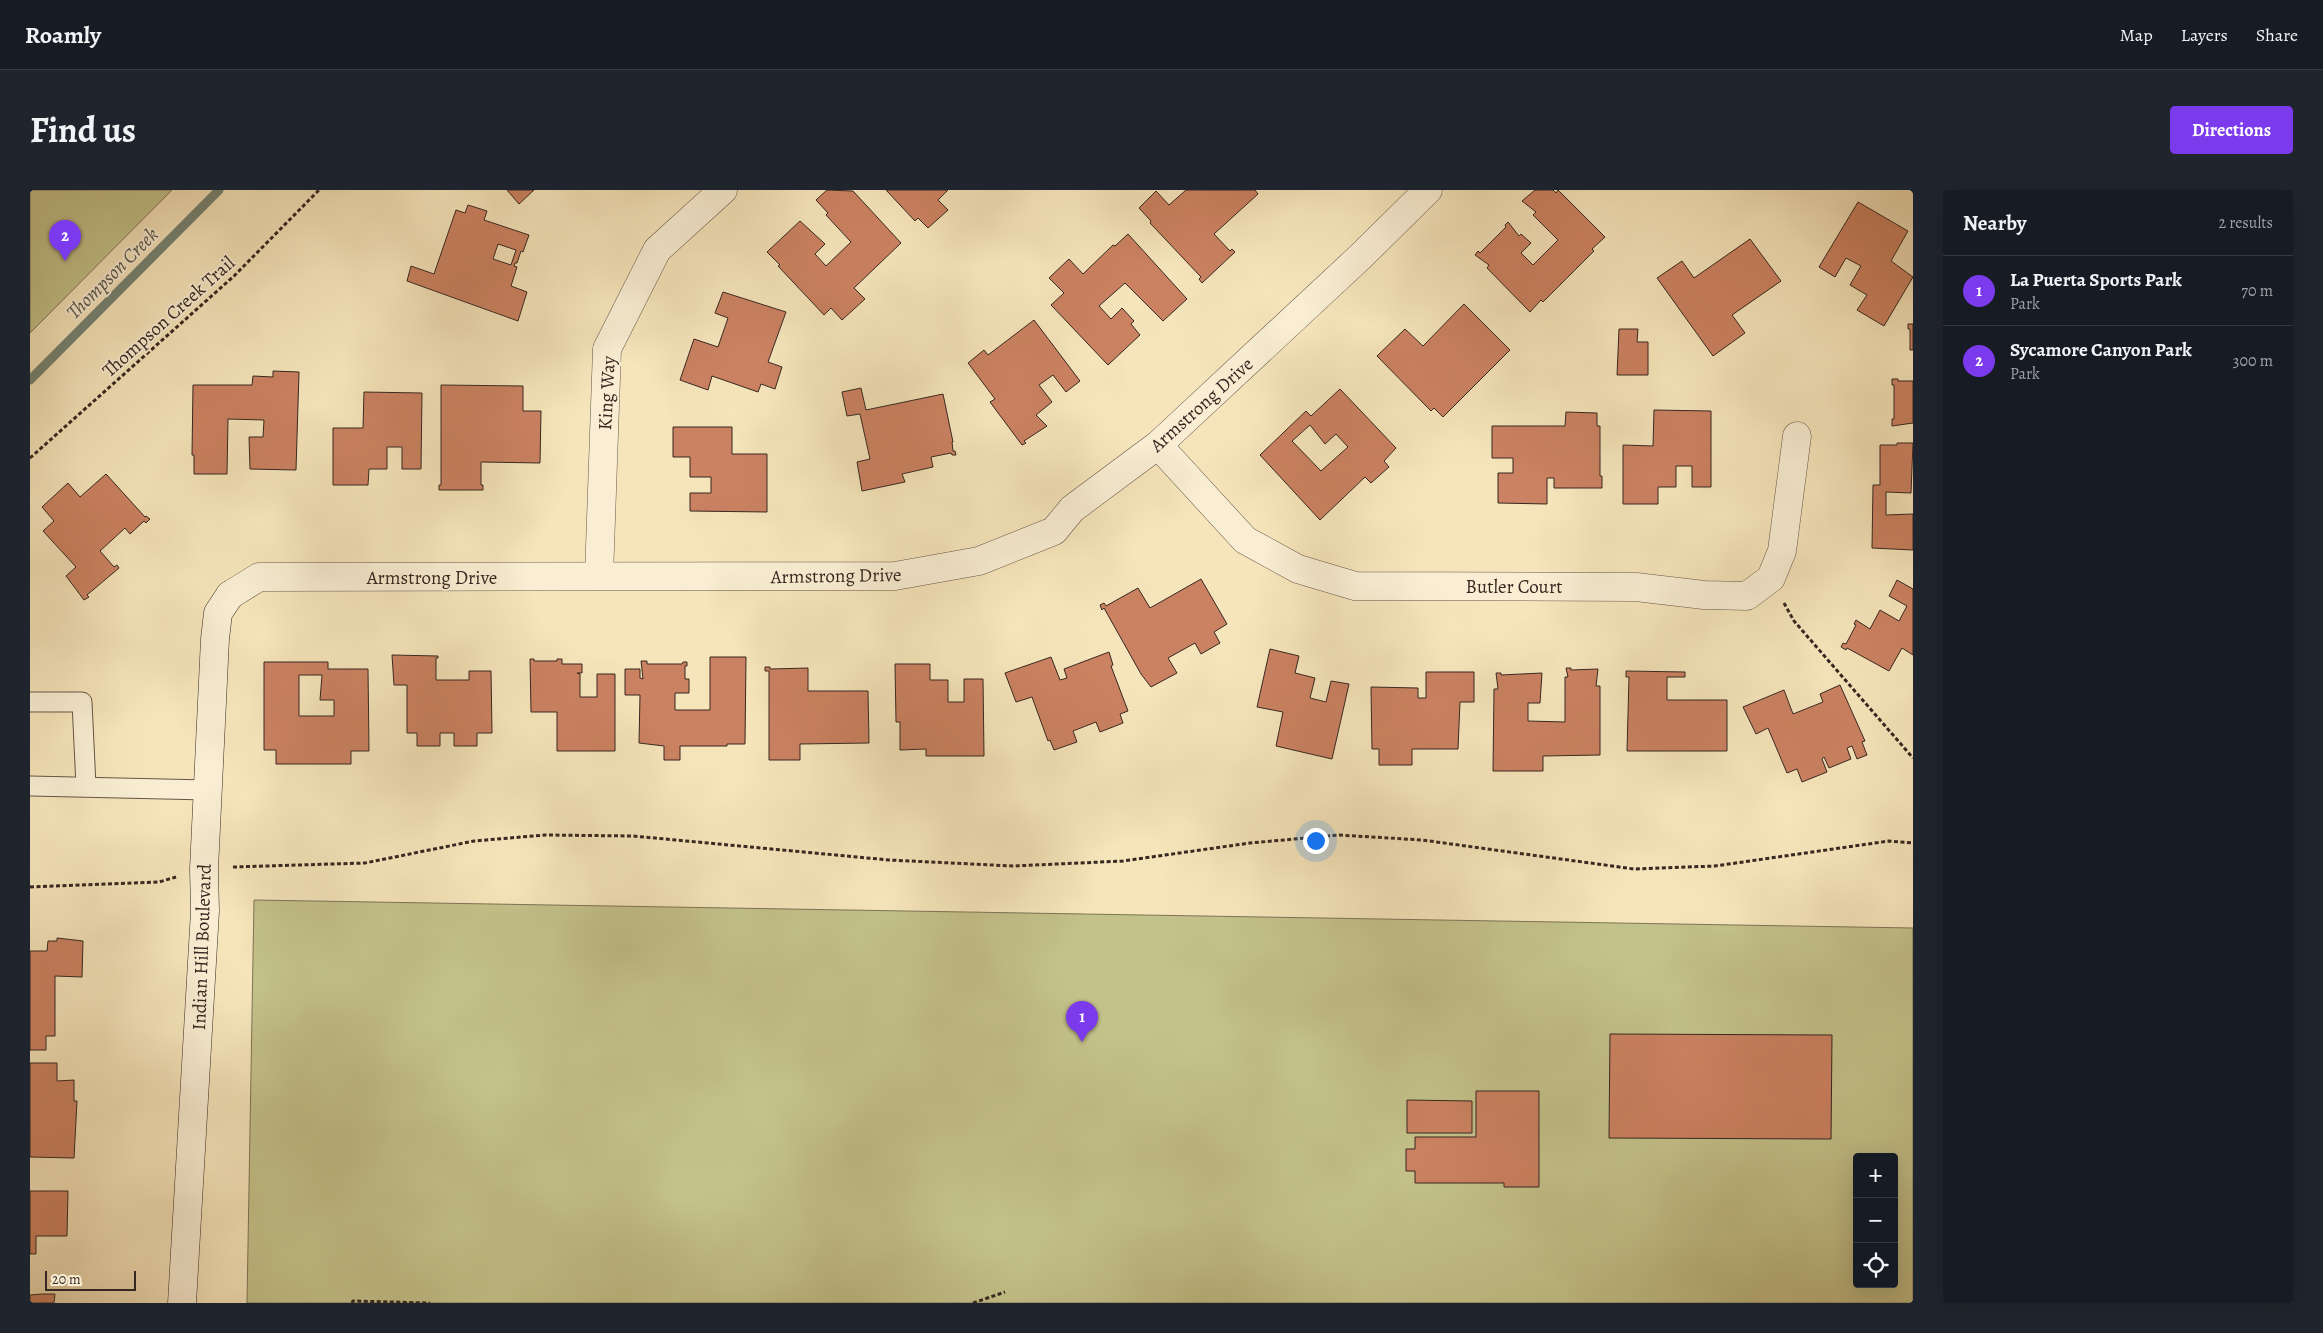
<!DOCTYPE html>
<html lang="en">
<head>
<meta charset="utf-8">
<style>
	body { margin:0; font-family:Alegreya,serif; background:#20242c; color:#f1f3f6 }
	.controls { position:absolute; right:15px; bottom:15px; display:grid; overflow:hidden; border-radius:5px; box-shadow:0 5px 20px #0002 }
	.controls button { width:45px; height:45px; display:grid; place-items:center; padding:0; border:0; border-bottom:1px solid #363941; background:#171b24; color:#f1f3f6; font:25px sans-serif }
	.scale { position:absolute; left:15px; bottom:12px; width:91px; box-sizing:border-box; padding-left:5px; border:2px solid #362721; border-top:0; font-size:14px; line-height:18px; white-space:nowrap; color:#362721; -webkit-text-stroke:4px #f9eed3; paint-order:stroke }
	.you { position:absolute; left:1285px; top:650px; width:18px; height:18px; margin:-12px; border:4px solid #fff; border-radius:50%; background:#1a73e8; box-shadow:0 0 0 8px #1a73e833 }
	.badge { display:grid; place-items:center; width:32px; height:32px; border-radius:50%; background:#7c3aed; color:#fff; font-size:16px; font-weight:700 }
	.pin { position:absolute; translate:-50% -41px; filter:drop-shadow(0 1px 2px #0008) }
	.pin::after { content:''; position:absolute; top:26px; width:18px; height:15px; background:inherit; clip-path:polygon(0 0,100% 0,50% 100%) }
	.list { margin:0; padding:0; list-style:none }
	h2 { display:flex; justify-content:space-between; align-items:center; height:65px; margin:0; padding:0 20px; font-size:21px }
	h2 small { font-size:16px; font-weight:400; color:#9ea1a6 }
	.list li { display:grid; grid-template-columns:32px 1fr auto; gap:15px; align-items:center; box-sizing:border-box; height:70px; padding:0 20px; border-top:1px solid #363941 }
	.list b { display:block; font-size:19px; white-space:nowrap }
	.list p { margin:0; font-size:16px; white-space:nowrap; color:#9ea1a6 }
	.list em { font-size:16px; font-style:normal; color:#9ea1a6 }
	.icon { flex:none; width:28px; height:28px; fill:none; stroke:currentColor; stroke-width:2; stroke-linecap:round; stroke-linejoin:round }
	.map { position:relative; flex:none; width:1883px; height:1113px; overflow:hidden; border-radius:5px }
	header { display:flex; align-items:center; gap:30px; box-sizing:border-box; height:70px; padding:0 25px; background:#171b24; border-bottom:1px solid #363941 }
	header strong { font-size:24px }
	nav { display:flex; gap:28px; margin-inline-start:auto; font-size:18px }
	.intro { display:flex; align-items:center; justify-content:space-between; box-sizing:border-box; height:120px; padding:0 30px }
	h1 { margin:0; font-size:35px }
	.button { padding:12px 22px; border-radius:5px; background:#7c3aed; color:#fff; font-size:18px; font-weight:700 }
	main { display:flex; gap:30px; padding:0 30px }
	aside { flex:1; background:#171b24; border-radius:5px; box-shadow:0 5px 20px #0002 }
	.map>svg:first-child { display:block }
</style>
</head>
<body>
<header>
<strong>Roamly</strong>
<nav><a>Map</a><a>Layers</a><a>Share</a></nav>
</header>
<div class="intro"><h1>Find us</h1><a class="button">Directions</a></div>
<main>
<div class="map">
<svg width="1883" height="1113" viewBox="0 0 1883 1113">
	<rect width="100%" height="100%" fill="#f6e5bb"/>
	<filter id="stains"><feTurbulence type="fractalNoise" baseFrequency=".004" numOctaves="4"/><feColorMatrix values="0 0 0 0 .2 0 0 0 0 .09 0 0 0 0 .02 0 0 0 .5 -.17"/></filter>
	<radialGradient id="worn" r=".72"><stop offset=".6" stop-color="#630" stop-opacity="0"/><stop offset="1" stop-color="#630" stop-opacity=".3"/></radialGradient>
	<g fill="#c4c28b" stroke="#7d7456" fill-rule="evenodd">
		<polygon points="0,0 142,0 0,143"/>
		<path d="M224 710 1883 738V1113H217ZM1827 967H1864V1094H1827Z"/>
	</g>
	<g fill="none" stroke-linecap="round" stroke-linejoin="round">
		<polyline stroke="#748374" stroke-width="9" points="0,190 189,0"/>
	</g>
	<g fill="#cb8262" stroke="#362721" fill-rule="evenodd">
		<polygon points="477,0 504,0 489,14"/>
		<polygon points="797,0 823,1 871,53 824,98 835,109 812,130 801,118 794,125 748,76 750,75 737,62 770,31 795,54 785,64 796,76 821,52 796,25 798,23 786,10"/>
		<polygon points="856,0 918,0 908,10 918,20 898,38 888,28 885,31"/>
		<polygon points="1156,0 1225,0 1228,4 1184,44 1200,61 1202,59 1205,62 1172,93 1169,89 1171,87 1120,33 1121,31 1109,18 1126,1 1139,15"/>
		<polygon points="1505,0 1523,0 1526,3 1528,0 1575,47 1562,59 1564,61 1513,112 1511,110 1500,122 1457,78 1459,75 1445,65 1448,61 1450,63 1476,37 1475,35 1478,32 1489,46 1491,44 1501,53 1491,63 1503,75 1528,50 1503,25 1506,22 1492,11"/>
		<polygon points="1828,12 1878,41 1861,71 1883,87 1854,136 1827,120 1837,105 1820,95 1831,76 1816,68 1805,87 1789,77"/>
		<path d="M438 15 457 21 454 30 499 45 493 62 491 61 487 73H485L484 76 487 77 481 96 497 102 488 131 377 91 381 76 404 84 426 20 435 23ZM468 54 486 60 481 75 463 69Z"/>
		<polygon points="1098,44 1157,109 1133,131 1095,93 1069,116 1081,129 1092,118 1104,131 1101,134 1110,145 1078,175 1021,115 1034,103 1019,88 1039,69 1053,84 1083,55 1085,56"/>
		<polygon points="1720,49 1751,91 1702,125 1715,143 1683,166 1627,88 1652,71 1664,88"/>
		<polygon points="693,102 756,122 738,172 752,177 745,199 731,194 728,202 682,186 678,200 650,190 664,149 688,157 698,128 685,123"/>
		<polygon points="1434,114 1480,160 1413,227 1404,218 1401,221 1347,166 1375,139 1393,156"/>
		<polygon points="1004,130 1050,191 1036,202 1023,185 1009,195 1022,212 1006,225 1017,236 994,251 996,253 992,255 960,212 965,209 938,173 954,160 958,165"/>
		<polygon points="1878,134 1883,134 1883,160 1880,160 1880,139 1878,139"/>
		<polygon points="1589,139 1608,139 1607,152 1618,152 1618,185 1587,185"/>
		<polygon points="243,181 269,182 266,280 220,279 219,247 233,247 234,230 198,229 197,284 164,284 164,265 162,265 163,195 222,195 223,186 243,187"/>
		<polygon points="1862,189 1868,189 1868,191 1883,191 1883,233 1862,236 1862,229 1864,229 1864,195 1862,195"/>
		<polygon points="411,195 493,196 493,221 511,221 510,273 451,272 451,295 453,295 453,300 409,300 409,295 411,295"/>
		<polygon points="831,198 836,220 913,204 923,252 922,252 923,261 925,261 926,265 922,265 921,263 901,267 903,277 872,284 875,292 832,301 827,272 840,269 830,224 817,226 812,202"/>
		<path d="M1310 199 1366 258 1354 271 1359 277 1341 293 1335 287 1290 330 1230 265 1276 221 1281 226ZM1280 235 1295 254 1306 244 1318 257 1291 281 1262 251Z"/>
		<polygon points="334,202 392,203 391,279 372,279 372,257 357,257 357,279 339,279 338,295 303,295 303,238 333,238"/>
		<polygon points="1624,220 1681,221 1681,297 1662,297 1662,276 1646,276 1646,297 1628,297 1628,314 1593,314 1593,255 1623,256"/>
		<polygon points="1536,222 1567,223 1567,236 1570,236 1570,286 1572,286 1572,298 1524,298 1524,288 1517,288 1517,314 1468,313 1468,283 1483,283 1483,268 1462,268 1462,236 1535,236"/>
		<polygon points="643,237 702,237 702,264 737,264 737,322 660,321 660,303 681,303 681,287 660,287 660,267 643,267"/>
		<polygon points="1867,253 1883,253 1881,303 1856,302 1856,325 1883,324 1883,360 1842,358 1843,295 1850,295 1850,255 1867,255"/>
		<polygon points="76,284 115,327 116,326 120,329 116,333 114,331 100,344 95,338 70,361 84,377 87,375 89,378 57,405 59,407 54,410 36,386 46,377 13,341 24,331 12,317 38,293 50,307"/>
		<polygon points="1171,389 1197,434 1184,442 1190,453 1171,464 1165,453 1138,468 1147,483 1121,497 1111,484 1074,418 1072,420 1070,415 1074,413 1076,416 1108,398 1120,418"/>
		<polygon points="1867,390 1883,399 1883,465 1872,458 1859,481 1817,458 1816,460 1811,457 1813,453 1816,454 1826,435 1824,434 1826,430 1840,439 1850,420 1869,431 1877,416 1859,406"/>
		<polygon points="1240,459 1269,466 1265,483 1285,488 1280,508 1296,512 1301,491 1319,494 1302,569 1246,556 1253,522 1227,517"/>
		<polygon points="1079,462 1083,475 1081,476 1098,521 1090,524 1093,533 1070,542 1066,532 1043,541 1047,552 1024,560 1020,550 1018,551 1002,507 986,512 975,483 1021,467 1030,490 1037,488 1034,479"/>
		<polygon points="362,465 408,466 408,468 406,468 406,490 439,490 439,481 461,481 462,543 447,543 447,556 424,556 424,543 410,543 410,556 387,556 387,543 377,543 377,495 364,495"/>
		<polygon points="680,467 716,467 715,554 697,554 697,556 650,556 650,570 634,570 634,556 609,553 610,505 595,505 595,479 610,479 610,488 613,489 611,471 617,471 617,474 652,474 653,472 657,472 657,476 655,476 655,489 659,489 659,503 645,503 645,520 680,520"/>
		<polygon points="500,469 504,469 504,471 527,471 527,469 532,469 532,474 552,474 552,483 547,483 550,484 550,507 567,507 567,484 585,484 585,561 527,561 527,522 501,522"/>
		<path d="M234 472H298V479H338L339 561H321V574H246V560H234ZM269 485H292L290 510H304V526H269Z"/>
		<polygon points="865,474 900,474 900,490 918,490 918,512 934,512 934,489 953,489 954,566 896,566 896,559 870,560 870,532 866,532"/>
		<polygon points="735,477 740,477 740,479 778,478 778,501 838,501 839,553 770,554 770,570 739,570 739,481 735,481"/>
		<polygon points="1536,478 1541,478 1541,480 1568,479 1566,496 1570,496 1570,565 1513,566 1513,581 1463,581 1464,499 1468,499 1466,483 1471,483 1471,485 1512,483 1510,513 1498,513 1498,531 1535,532 1535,487 1538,487"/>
		<polygon points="1596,481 1655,482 1655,487 1637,487 1637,510 1697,510 1697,561 1597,561 1599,487 1596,487"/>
		<polygon points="1396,482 1444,482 1444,512 1430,512 1428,559 1382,559 1382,575 1349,575 1349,559 1342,559 1341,497 1388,498 1388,508 1396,508"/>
		<polygon points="1810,495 1835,551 1832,552 1837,565 1827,569 1822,556 1817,558 1821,569 1799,578 1794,567 1792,569 1797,582 1772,592 1767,579 1757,583 1738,538 1726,544 1713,517 1754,500 1763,524 1793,512 1790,504"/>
		<polygon points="27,748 53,751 52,787 25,786 25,846 16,846 16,860 0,860 0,761 17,761 18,751 27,751"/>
		<polygon points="1580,844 1802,845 1801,949 1579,948"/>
		<polygon points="0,873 27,873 27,891 44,890 44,911 47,911 44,968 0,967"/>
		<polygon points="1446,901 1509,901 1509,997 1474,997 1474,993 1385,993 1385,981 1376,981 1376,959 1385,959 1385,947 1446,947"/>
		<polygon points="1377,910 1442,911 1442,943 1377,943"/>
		<polygon points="0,1001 38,1001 37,1046 6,1046 6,1064 0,1064"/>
		<polygon points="12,1104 25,1104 24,1113 0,1113 0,1105"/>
	</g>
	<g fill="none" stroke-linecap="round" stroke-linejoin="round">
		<defs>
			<g id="lane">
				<polyline points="0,512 52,512 56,596"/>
				<polyline points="0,596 178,600"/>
			</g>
			<g id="street">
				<polyline points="1128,255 1215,350 1268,379 1325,396 1606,397 1674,405 1717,406 1741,388 1752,361 1767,246"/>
				<polyline points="569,386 577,159 627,60 693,0"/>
				<polyline points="200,405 229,387 865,386 949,371 1024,341 1042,319 1128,255 1330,67 1398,0"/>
			</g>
			<polyline id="secondary" points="152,1113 175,721 174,679 185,449 188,423 200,405"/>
		</defs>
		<use href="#lane" stroke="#665648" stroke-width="21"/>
		<use href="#street" stroke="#665648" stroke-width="29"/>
		<use href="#secondary" stroke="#362721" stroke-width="29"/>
		<g stroke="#362721" stroke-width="3" stroke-dasharray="4 2.5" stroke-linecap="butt">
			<polyline points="0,268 204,86 289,0"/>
			<polyline points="1754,413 1764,431 1883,568"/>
			<polyline points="203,677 335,673 444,651 515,645 603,646 859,670 983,676 1093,671 1220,653 1309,645 1392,650 1604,679 1685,676 1859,651 1883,653"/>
			<polyline points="0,697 129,692 146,687"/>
			<polyline points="322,1113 323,1111 400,1113"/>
			<polyline points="943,1113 975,1102"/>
		</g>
		<use href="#lane" stroke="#f9eed3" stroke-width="19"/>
		<use href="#street" stroke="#f9eed3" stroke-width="28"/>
		<use href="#secondary" stroke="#f9eed3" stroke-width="28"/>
	</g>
	<g text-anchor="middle" stroke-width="4" stroke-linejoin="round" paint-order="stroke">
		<g font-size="19" fill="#362721" stroke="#f9eed3">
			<text transform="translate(138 126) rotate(-42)" y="7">Thompson Creek Trail</text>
			<text transform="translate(576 203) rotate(-87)" y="7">King Way</text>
			<text transform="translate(1171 214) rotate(-42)" y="7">Armstrong Drive</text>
			<text transform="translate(806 385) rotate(-1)" y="7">Armstrong Drive</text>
			<text x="402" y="394">Armstrong Drive</text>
			<text x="1484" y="403">Butler Court</text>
			<text transform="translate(171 757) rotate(-88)" y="7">Indian Hill Boulevard</text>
		</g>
		<g font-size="20" font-style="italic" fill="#55554a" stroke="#f9eed3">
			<text transform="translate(82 83) rotate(-45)" y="7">Thompson Creek</text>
		</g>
	</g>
	<rect width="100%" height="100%" filter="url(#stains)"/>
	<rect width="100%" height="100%" fill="url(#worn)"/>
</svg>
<div class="controls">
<button>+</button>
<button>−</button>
<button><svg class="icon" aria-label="locate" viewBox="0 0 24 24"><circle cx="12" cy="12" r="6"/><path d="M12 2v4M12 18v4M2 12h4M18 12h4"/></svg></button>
</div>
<div class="scale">20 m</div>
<div class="you"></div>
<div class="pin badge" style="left:1052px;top:852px">1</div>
<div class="pin badge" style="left:35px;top:71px">2</div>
</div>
<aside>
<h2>Nearby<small>2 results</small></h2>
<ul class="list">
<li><span class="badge">1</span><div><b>La Puerta Sports Park</b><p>Park</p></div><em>70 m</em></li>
<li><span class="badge">2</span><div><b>Sycamore Canyon Park</b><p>Park</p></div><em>300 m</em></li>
</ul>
</aside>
</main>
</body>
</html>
